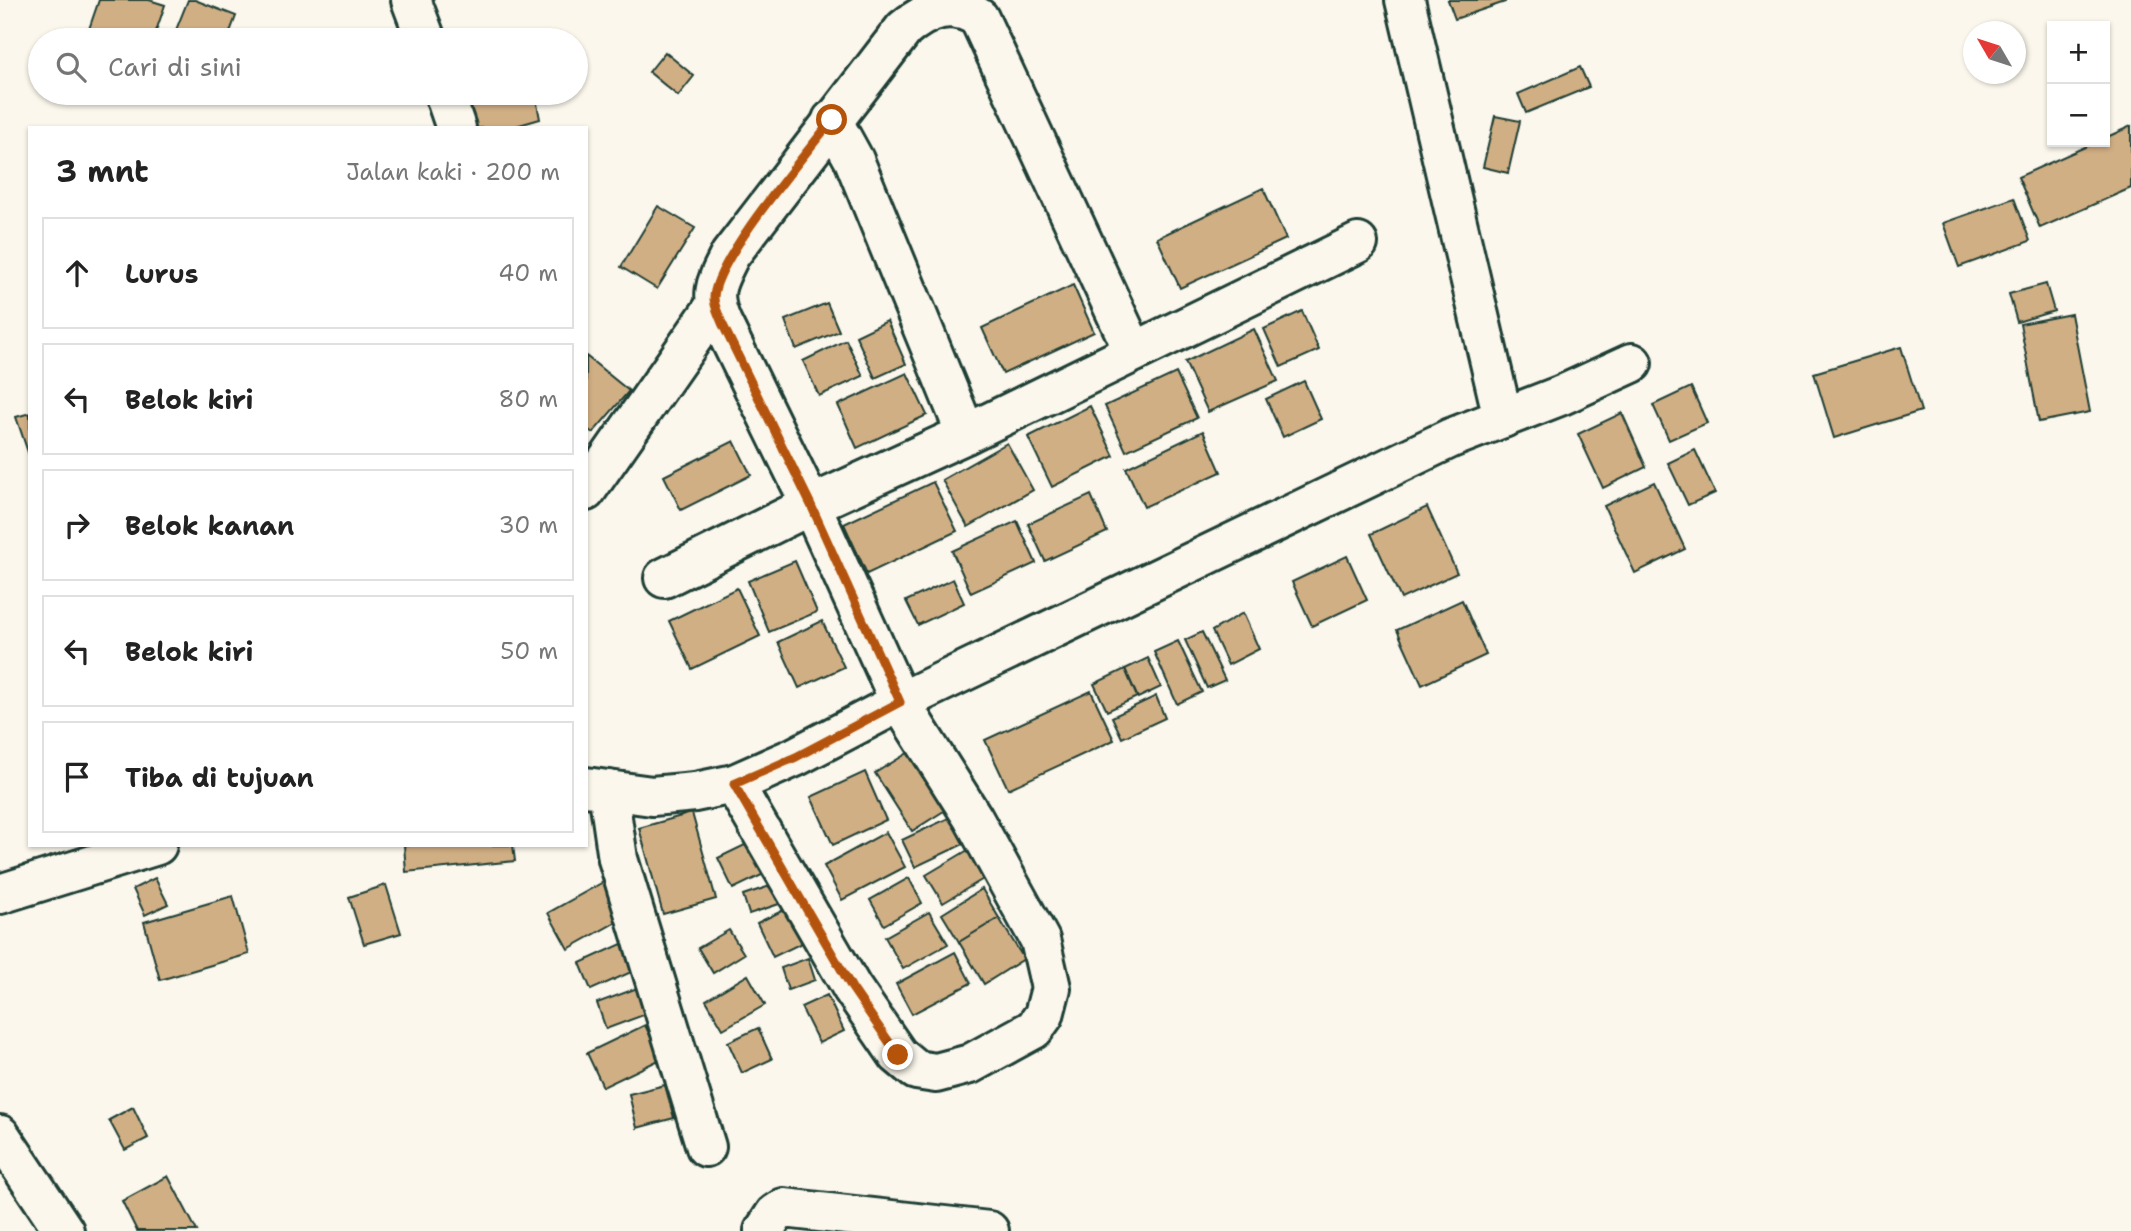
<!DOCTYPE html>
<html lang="id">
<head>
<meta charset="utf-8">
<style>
	body { margin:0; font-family:"Shantell Sans",sans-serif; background:#f6f6f6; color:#222 }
	.controls { position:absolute; right:21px; top:21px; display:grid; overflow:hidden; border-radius:0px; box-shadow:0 2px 5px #0004 }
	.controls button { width:63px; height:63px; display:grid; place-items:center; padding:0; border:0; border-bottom:2px solid #e0e0e0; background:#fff; color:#222; font:35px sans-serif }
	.compass { position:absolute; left:1963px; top:21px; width:63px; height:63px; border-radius:50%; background:#fff; box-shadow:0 2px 5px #0004; rotate:309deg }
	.stop { position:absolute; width:21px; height:21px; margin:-16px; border:5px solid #b45309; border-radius:50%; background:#fff }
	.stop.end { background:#b45309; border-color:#fff; box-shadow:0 2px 7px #0008 }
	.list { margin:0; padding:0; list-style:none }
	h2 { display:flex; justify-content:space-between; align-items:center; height:91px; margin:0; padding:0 28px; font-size:30px }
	h2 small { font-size:23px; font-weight:400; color:#767676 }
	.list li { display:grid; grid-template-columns:46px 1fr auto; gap:21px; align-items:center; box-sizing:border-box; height:112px; margin:0 14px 14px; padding:0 14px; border:2px solid #e0e0e0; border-radius:0px }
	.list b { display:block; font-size:26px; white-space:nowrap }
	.list em { font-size:23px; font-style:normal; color:#767676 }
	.icon { flex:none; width:38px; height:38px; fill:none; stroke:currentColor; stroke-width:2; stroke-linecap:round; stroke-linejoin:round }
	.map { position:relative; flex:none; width:2131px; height:1231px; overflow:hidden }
	.search { position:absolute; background:#fff; box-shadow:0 2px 5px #0004; left:28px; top:28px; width:560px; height:77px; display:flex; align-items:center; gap:18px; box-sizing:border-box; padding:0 24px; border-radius:38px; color:#767676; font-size:26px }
	.panel { position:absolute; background:#fff; box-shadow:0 2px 5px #0004; left:28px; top:126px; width:560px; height:721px; border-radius:0px }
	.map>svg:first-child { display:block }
</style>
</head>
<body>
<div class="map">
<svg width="2131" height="1231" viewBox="0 0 2131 1231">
	<rect width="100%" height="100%" fill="#fbf7ec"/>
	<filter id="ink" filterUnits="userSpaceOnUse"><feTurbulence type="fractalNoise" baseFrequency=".0143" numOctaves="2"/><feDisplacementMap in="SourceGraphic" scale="14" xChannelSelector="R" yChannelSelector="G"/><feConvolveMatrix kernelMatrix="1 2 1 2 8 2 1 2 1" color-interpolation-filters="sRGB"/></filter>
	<g filter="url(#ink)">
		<g fill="#d1af84" stroke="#1f3d34" stroke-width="2">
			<polygon points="99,0 149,0 165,5 153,40 112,40 88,32"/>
			<polygon points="188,0 195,0 236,16 227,40 172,40"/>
			<polygon points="1448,0 1505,0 1505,2 1455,19"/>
			<polygon points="665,52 694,76 678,96 649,72"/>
			<polygon points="1580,67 1589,87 1526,113 1518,94"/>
			<polygon points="478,93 535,93 540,119 509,128 475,128 465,96"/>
			<polygon points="1495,116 1520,121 1508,173 1483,167"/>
			<polygon points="2131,126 2131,188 2040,228 2018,177 2096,142 2105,142 2105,138"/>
			<polygon points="1263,188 1286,239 1180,288 1157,238"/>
			<polygon points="2014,198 2030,241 1959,267 1943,223"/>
			<polygon points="658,206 695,228 657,289 621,267"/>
			<polygon points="2046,284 2054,311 2017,322 2009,294"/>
			<polygon points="1073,285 1094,332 1003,374 982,328"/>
			<polygon points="827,303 839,331 796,349 785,320"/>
			<polygon points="1302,311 1319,350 1281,367 1264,329"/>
			<polygon points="2071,314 2090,412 2039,422 2020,324"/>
			<polygon points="887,321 906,364 875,378 856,336"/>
			<polygon points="1254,329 1278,381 1208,412 1185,362"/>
			<polygon points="846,340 863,376 819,396 803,361"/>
			<polygon points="1901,347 1921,411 1834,438 1814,373"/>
			<polygon points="586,356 629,391 593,433 586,428"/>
			<polygon points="907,373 927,415 857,448 838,405"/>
			<polygon points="1176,373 1197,418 1126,451 1105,406"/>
			<polygon points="1304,381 1321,419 1283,437 1266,399"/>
			<polygon points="1691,387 1707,423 1669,440 1653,405"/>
			<polygon points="1090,406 1114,456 1052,487 1028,437"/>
			<polygon points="30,413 30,458 16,417"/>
			<polygon points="1622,413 1646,467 1603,488 1578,434"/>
			<polygon points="1203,431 1221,472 1144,507 1126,468"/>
			<polygon points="734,441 751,475 681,510 664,476"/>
			<polygon points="1007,443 1033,490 968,527 942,480"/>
			<polygon points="1695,450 1715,493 1688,505 1668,463"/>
			<polygon points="933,482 957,531 867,574 844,524"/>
			<polygon points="1654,482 1685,549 1635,573 1604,506"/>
			<polygon points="1091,495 1107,532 1045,561 1028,524"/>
			<polygon points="1427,507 1457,573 1401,599 1371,534"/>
			<polygon points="1017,521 1036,563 971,593 952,551"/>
			<polygon points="1347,556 1367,600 1312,626 1292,582"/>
			<polygon points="795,561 817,612 769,632 748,581"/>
			<polygon points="953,579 964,603 918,625 906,601"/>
			<polygon points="737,588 760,636 692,669 669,621"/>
			<polygon points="1462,600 1486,655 1422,685 1397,630"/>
			<polygon points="1243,613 1259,649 1228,665 1212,631"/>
			<polygon points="822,621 844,667 799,688 778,642"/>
			<polygon points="1202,632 1225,680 1207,688 1185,640"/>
			<polygon points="1178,641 1202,692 1177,704 1154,652"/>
			<polygon points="1148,658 1161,687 1138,698 1125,669"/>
			<polygon points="1125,669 1137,697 1107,711 1094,684"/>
			<polygon points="1091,691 1114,740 1008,789 985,740"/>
			<polygon points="1156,696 1165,718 1122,738 1112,717"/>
			<polygon points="911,751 947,809 912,831 875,773"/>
			<polygon points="865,772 886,820 833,845 811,797"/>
			<polygon points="692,813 716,899 663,914 639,828"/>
			<polygon points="959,813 972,840 915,867 902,840"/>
			<polygon points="886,832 905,867 842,900 824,866"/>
			<polygon points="753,841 768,872 733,889 718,858"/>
			<polygon points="404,845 513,845 515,861 406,872"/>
			<polygon points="968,850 985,878 943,903 926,875"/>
			<polygon points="155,878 168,904 145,915 133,889"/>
			<polygon points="909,878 922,903 884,925 870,900"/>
			<polygon points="605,881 625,917 568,949 548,913"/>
			<polygon points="386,885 401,933 364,944 349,897"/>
			<polygon points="773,885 779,904 749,914 743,895"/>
			<polygon points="982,889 999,918 959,942 942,914"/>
			<polygon points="233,896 249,954 160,980 144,922"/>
			<polygon points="796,904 812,938 773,957 757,923"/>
			<polygon points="929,912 948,944 903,969 885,937"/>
			<polygon points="999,918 1024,959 984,984 959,942"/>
			<polygon points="729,930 744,954 713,973 698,948"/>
			<polygon points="626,942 638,969 591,990 580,963"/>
			<polygon points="955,952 971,983 912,1014 896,984"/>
			<polygon points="808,958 815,980 788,990 781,968"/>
			<polygon points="748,975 765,1005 723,1029 706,1000"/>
			<polygon points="640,987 649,1013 606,1029 597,1003"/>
			<polygon points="827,995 844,1031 819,1043 801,1007"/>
			<polygon points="645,1025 661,1059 603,1087 587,1053"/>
			<polygon points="758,1028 772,1059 742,1073 728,1042"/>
			<polygon points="665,1085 674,1118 637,1128 629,1094"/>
			<polygon points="133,1107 148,1138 125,1150 109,1120"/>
			<polygon points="168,1176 197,1231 137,1231 122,1201"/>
		</g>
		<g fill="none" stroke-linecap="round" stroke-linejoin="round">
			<defs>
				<g id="minor">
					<polyline points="411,0 426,40"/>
					<polyline points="1405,0 1503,418"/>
					<polyline points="444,93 456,128"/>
					<polyline points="832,120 854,160 966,434"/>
					<polyline points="586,491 715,306"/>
					<polyline points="664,578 811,505 966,434 1358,243"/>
					<path d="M734 784 852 988 898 1055 916 1070 936 1073 970 1064 1034 1029 1044 1015 1051 988 1040 940 973 818 900 702 811 505 722 323C709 293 716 283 730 255L904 29C928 9 952 0 979 18L1134 352"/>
					<polyline points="586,787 652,796 695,792 734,784 795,757 900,702 1451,438 1562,395 1632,363"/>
					<polyline points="608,790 618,859 706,1147"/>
					<polyline points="0,894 157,845"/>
					<polyline points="0,1135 64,1231"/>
					<polyline points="764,1231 775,1214 784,1208 989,1231"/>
				</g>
			</defs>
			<use href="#minor" stroke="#1f3d34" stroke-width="44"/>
			<use href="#minor" stroke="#fbf7ec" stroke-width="38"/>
		</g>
	</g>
	<g fill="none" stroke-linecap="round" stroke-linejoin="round" filter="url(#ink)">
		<path stroke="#b45309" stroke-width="9" d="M832 120C806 154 714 261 714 298 714 306 719 315 722 323L811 505 900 702 796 757 734 784 852 988 898 1055"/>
	</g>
</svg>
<div class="controls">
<button>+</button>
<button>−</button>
</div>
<svg class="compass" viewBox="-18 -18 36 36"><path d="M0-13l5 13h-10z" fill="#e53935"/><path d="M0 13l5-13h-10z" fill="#767676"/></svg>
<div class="stop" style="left:832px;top:120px"></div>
<div class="stop end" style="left:898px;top:1055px"></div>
<div class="search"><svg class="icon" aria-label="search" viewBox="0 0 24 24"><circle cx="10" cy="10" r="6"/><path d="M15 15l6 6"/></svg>Cari di sini</div>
<section class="panel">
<h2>3 mnt<small>Jalan kaki · 200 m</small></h2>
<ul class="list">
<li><svg class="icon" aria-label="ahead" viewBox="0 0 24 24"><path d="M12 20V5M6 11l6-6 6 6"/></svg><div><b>Lurus</b></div><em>40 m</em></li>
<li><svg class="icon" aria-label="left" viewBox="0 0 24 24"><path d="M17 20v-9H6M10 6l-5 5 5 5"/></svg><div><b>Belok kiri</b></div><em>80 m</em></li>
<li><svg class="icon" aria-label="right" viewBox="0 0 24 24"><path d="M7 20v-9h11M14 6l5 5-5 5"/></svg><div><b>Belok kanan</b></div><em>30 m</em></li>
<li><svg class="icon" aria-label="left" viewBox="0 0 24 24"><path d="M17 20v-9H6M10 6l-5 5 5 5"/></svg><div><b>Belok kiri</b></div><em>50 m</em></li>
<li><svg class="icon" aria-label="arrive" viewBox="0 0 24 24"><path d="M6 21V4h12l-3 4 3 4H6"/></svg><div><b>Tiba di tujuan</b></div></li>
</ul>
</section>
</div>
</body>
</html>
